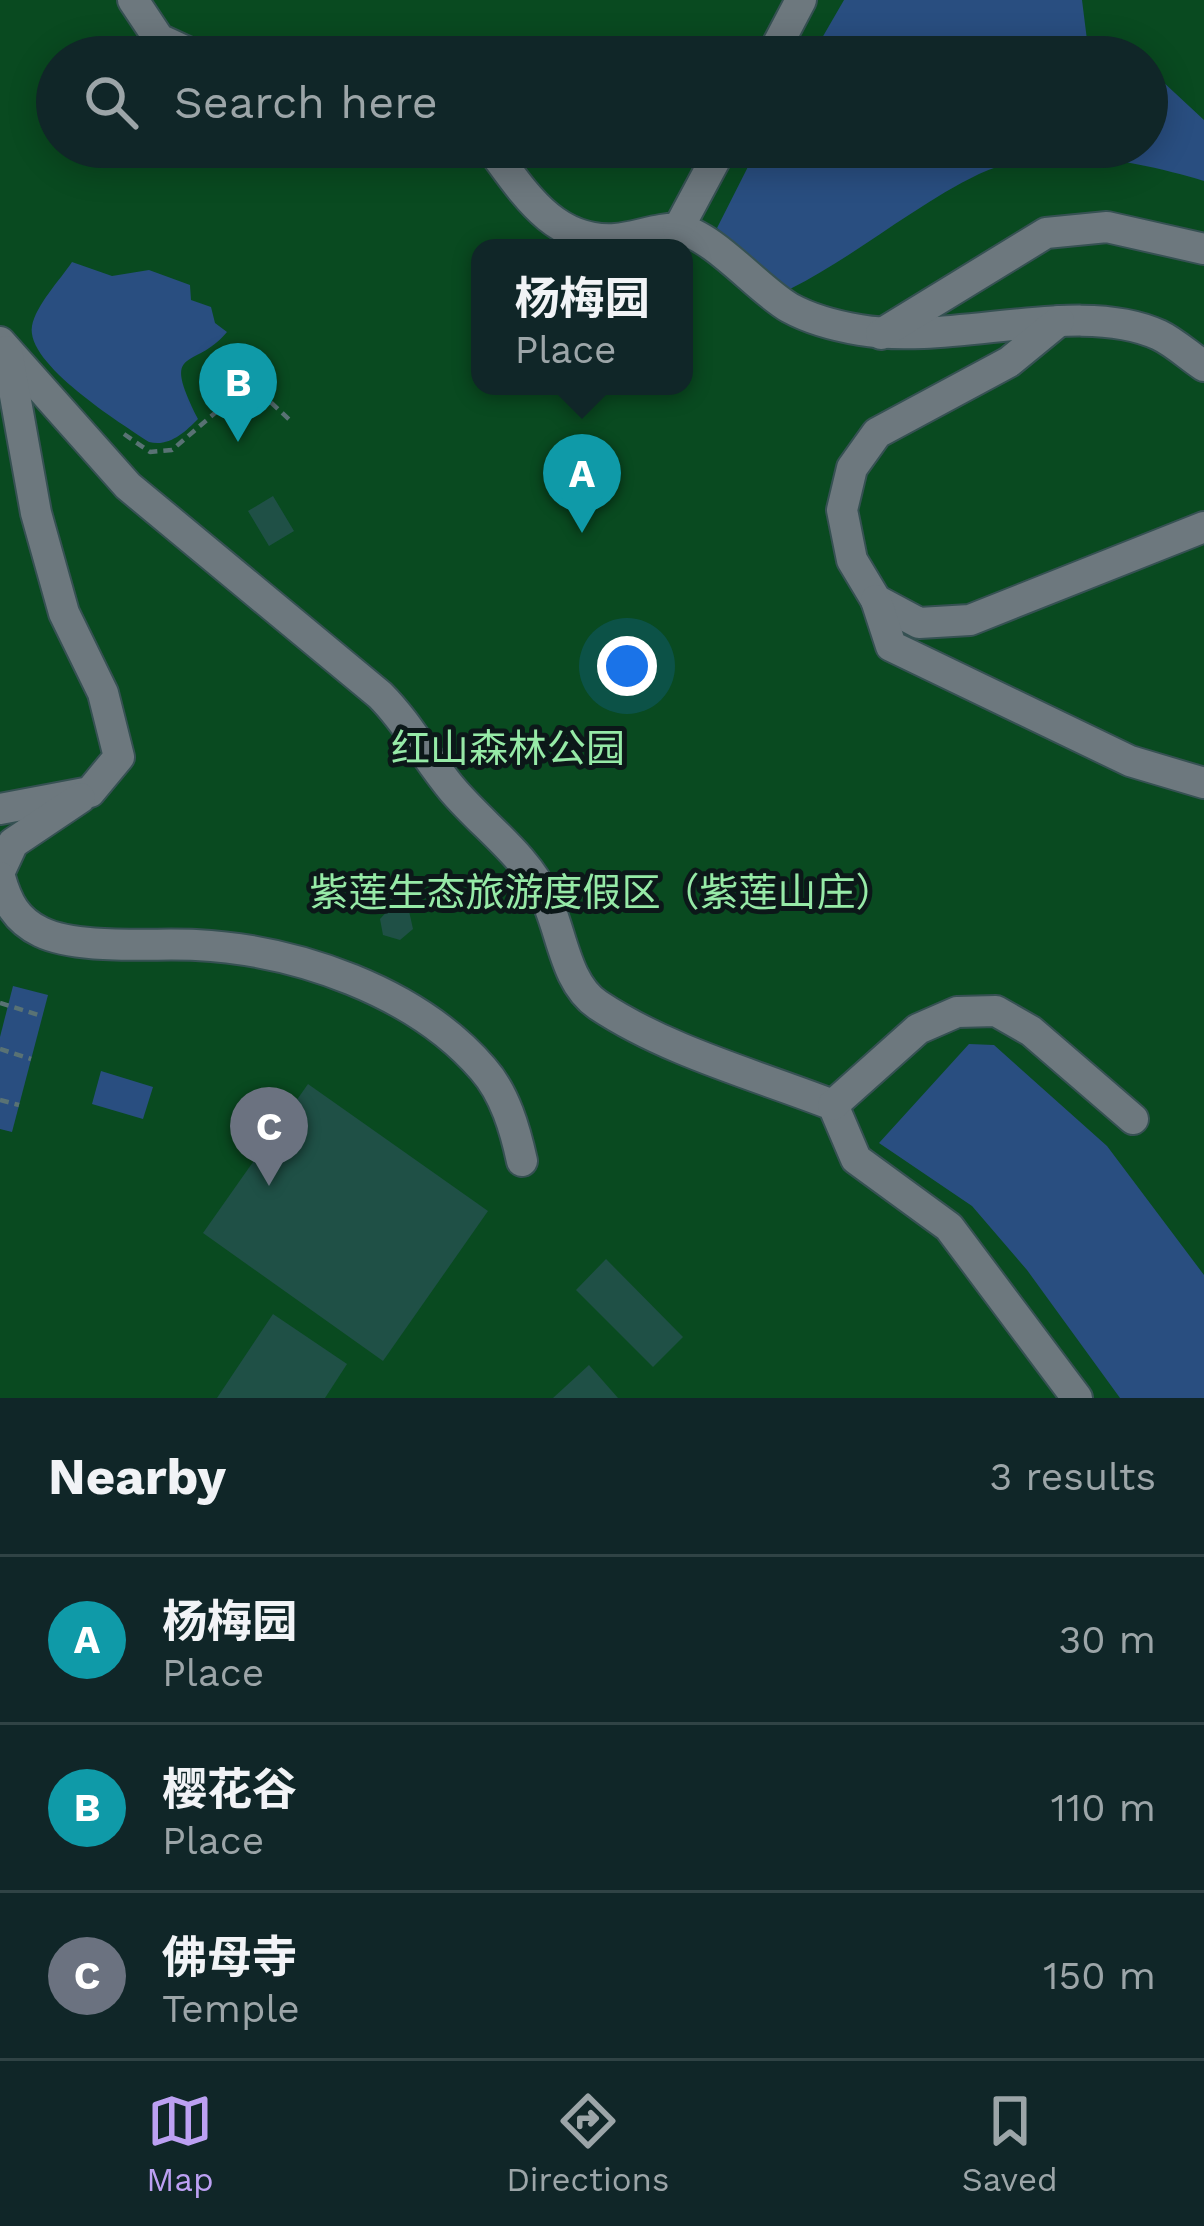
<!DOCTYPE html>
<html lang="en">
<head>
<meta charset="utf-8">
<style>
	body { margin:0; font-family:"Work Sans","Noto Sans SC",sans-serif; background:#1e3234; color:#f1f3f6 }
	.you { position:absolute; left:627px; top:666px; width:42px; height:42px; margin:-30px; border:9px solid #fff; border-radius:50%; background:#1a73e8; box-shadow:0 0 0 18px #1a73e833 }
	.badge { display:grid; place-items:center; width:78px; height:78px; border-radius:50%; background:#bca0f2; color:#fff; font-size:39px; font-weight:700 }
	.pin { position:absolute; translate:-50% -99px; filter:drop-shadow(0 3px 6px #0008) }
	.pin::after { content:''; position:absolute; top:63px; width:42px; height:36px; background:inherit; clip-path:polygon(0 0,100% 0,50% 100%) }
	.popup { position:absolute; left:471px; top:239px; width:222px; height:156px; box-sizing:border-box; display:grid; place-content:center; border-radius:24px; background:#102628; filter:drop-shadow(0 3px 9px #0005); font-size:39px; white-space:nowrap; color:#9ca5a8 }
	.popup b { font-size:45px; color:#f1f3f6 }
	.popup::after { content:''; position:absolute; left:50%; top:100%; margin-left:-24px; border:24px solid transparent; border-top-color:#102628 }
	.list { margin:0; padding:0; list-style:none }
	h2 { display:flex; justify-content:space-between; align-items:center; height:156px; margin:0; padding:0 48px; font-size:51px }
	h2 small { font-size:39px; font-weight:400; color:#9ca5a8 }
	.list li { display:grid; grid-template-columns:78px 1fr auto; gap:36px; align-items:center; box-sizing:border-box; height:168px; padding:0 48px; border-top:3px solid #304345 }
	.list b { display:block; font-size:45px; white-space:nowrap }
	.list p { margin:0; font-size:39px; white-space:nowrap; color:#9ca5a8 }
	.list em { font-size:39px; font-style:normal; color:#9ca5a8 }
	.icon { flex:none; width:66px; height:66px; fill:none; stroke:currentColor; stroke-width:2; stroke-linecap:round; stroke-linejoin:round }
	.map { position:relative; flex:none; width:1204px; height:1398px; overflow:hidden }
	.search { position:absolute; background:#102628; box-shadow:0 6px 30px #0003; left:36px; right:36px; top:36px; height:132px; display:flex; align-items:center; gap:30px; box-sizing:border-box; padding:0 42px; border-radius:66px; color:#9ca5a8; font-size:45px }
	.sheet { height:660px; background:#102628 }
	nav { display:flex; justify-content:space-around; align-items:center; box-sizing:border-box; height:168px; border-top:3px solid #304345; background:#102628; font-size:33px; color:#9ca5a8 }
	nav a { display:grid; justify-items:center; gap:6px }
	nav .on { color:#bca0f2 }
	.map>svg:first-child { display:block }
</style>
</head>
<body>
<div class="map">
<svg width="1204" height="1398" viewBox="0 0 1204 1398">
	<rect width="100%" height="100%" fill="#163335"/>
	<path fill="#094a20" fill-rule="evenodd" d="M0 0H1204V1398H0ZM57 57H1147V147H57ZM480 248H684V386H480Z"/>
	<g fill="#294e80">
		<polygon points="844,0 1082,0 1087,40 1128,57 811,57"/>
		<path d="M1147 67 1204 120V181C1136 161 1047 142 979 174 913 206 856 256 790 289L717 228 758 147H1147Z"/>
		<path d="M72 262 112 276 149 270 190 285 191 300 211 307 215 323 227 332C194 372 160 343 198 419 184 433 169 447 149 442 122 424 25 364 32 326 36 305 60 280 72 262Z"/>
		<polygon points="13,986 48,995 12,1132 0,1129 0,1037"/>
		<polygon points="969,1044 994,1045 1107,1146 1204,1275 1204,1398 1120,1398 1027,1270 972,1206 879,1143"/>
		<polygon points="101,1071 153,1087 143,1119 92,1104"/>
	</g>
	<g fill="#1f5046">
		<polygon points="273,496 294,531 269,546 248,511"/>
		<polygon points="392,906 409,911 413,929 400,940 383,935 380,919"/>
		<polygon points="308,1084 488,1211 383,1361 203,1233"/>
		<polygon points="606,1259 683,1337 653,1367 576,1290"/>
		<polygon points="273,1314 347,1364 325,1398 217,1398"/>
		<polygon points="589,1365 618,1398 553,1398"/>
	</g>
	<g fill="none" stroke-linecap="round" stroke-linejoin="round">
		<defs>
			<g id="minor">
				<polyline points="133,0 159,39 198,57"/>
				<polyline points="771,57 801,0"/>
				<path d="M490 147C523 191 553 243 615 239 634 238 661 227 678 229 714 235 758 290 790 308 812 320 836 326 860 330 952 346 1080 298 1159 335 1174 342 1189 356 1204 366"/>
				<polyline points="678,229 722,147"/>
				<polyline points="1059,321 1009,362 877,433 852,468 842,510 852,560 876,600 919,623 970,620 1204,527"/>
				<polyline points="881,334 1046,233 1107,227 1204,249"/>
				<path d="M0 342 128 486 380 695C409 724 426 758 452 789 483 826 526 855 546 899 562 932 565 983 598 1005 667 1051 756 1075 833 1105L856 1159 949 1227 1077 1398"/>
				<polyline points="876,600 891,646 1130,761 1204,783"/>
				<polyline points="0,809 90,792 119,757 103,693 64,613 36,513 7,351"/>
				<polyline points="0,871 13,843 80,798"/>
				<path d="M0 877C7 902 16 920 41 932 78 950 154 943 196 945 296 950 416 991 483 1069 505 1094 515 1129 522 1161"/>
				<polyline points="833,1105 918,1029 957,1012 996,1011 1031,1031 1133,1119"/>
			</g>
		</defs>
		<use href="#minor" stroke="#365153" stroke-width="34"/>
		<g stroke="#597274" stroke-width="4.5" stroke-dasharray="9 6" stroke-linecap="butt">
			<polyline points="124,434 150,452 172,450 244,388 265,397 292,422"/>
			<polyline points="0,1003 42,1016"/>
			<polyline points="0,1049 31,1059"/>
			<polyline points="0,1100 19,1105"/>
		</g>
		<use href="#minor" stroke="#6d787e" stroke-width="30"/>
	</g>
	<g text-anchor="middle" stroke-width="10" stroke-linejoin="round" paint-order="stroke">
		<g font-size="39" fill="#96eaa7" stroke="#0c1819">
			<text x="508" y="762">红山森林公园</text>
			<text x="602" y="906">紫莲生态旅游度假区（紫莲山庄）</text>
		</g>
	</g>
</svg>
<div class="you"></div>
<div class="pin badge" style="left:582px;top:533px;background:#0f9aa8">A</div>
<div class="popup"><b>杨梅园</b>Place</div>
<div class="pin badge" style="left:238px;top:442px;background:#0f9aa8">B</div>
<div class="pin badge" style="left:269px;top:1186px;background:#6b7280">C</div>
<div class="search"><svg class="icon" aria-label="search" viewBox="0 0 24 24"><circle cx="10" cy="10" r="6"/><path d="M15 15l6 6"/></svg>Search here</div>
</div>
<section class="sheet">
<h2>Nearby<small>3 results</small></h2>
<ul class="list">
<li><span class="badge" style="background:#0f9aa8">A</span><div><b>杨梅园</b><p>Place</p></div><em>30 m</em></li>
<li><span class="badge" style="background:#0f9aa8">B</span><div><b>樱花谷</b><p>Place</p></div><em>110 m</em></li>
<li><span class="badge" style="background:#6b7280">C</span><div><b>佛母寺</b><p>Temple</p></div><em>150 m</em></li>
</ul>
</section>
<nav>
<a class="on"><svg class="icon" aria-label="map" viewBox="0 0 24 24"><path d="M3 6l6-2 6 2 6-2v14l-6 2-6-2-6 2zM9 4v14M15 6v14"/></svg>Map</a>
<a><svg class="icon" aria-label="directions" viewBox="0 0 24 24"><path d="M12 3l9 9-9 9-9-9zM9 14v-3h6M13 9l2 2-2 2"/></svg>Directions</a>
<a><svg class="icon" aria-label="saved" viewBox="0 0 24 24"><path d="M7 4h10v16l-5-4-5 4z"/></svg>Saved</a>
</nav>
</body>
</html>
